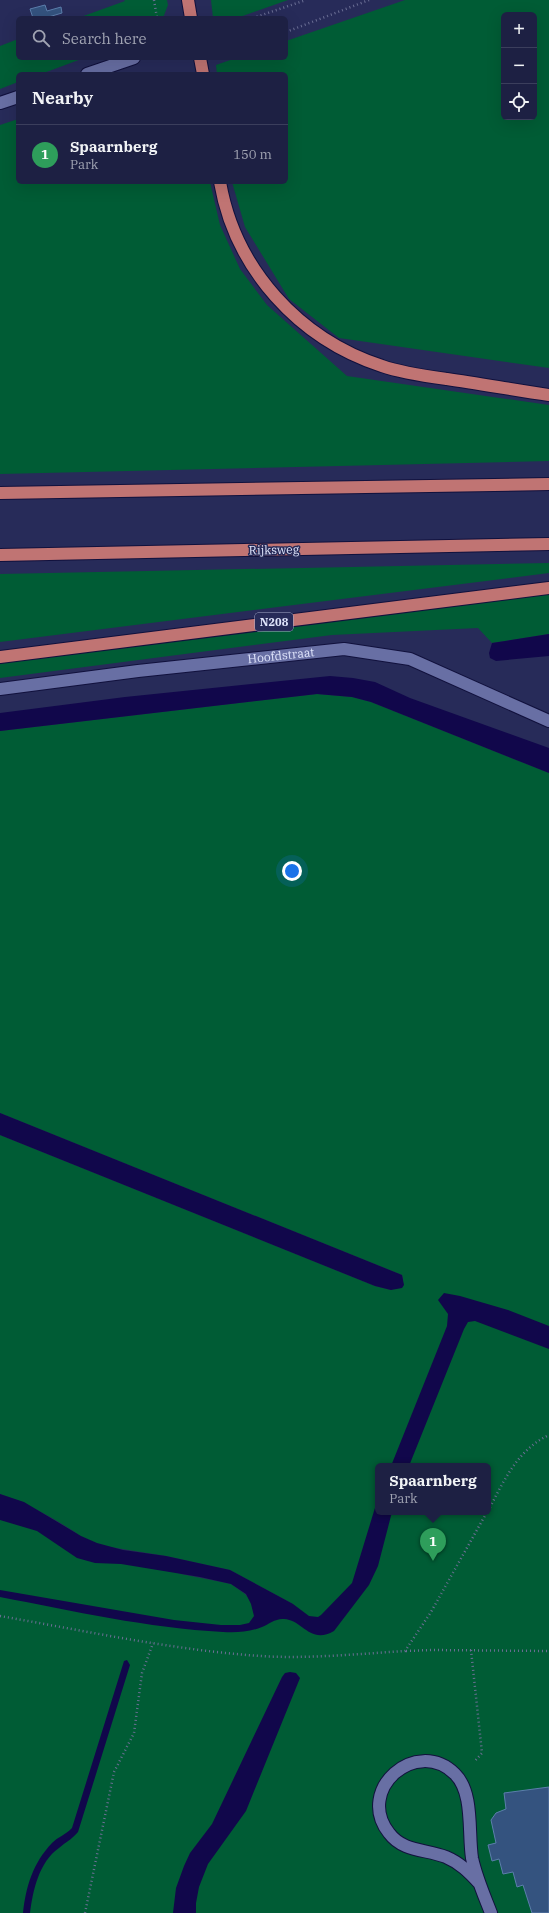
<!DOCTYPE html>
<html lang="en">
<head>
<meta charset="utf-8">
<style>
	body { margin:0; font-family:"IBM Plex Serif",serif; background:#2a2d4e; color:#f1f3f6 }
	.controls { position:absolute; right:12px; top:12px; display:grid; overflow:hidden; border-radius:6px; box-shadow:0 4px 16px #0002 }
	.controls button { width:36px; height:36px; display:grid; place-items:center; padding:0; border:0; border-bottom:1px solid #3b3e5c; background:#1d2043; color:#f1f3f6; font:20px sans-serif }
	.you { position:absolute; left:292px; top:871px; width:14px; height:14px; margin:-10px; border:3px solid #fff; border-radius:50%; background:#1a73e8; box-shadow:0 0 0 6px #1a73e833 }
	.badge { display:grid; place-items:center; width:26px; height:26px; border-radius:50%; background:#d2b736; color:#fff; font-size:13px; font-weight:700 }
	.pin { position:absolute; translate:-50% -33px; filter:drop-shadow(0 1px 2px #0008) }
	.pin::after { content:''; position:absolute; top:21px; width:14px; height:12px; background:inherit; clip-path:polygon(0 0,100% 0,50% 100%) }
	.popup { position:absolute; left:375px; top:1463px; width:116px; height:52px; box-sizing:border-box; display:grid; place-content:center; border-radius:6px; background:#1d2043; filter:drop-shadow(0 1px 3px #0005); font-size:13px; white-space:nowrap; color:#a0a3b2 }
	.popup b { font-size:15px; color:#f1f3f6 }
	.popup::after { content:''; position:absolute; left:50%; top:100%; margin-left:-8px; border:8px solid transparent; border-top-color:#1d2043 }
	.list { margin:0; padding:0; list-style:none }
	h2 { display:flex; justify-content:space-between; align-items:center; height:52px; margin:0; padding:0 16px; font-size:17px }
	h2 small { font-size:13px; font-weight:400; color:#a0a3b2 }
	.list li { display:grid; grid-template-columns:26px 1fr auto; gap:12px; align-items:center; box-sizing:border-box; height:60px; padding:0 16px; border-top:1px solid #3b3e5c }
	.list b { display:block; font-size:15px; white-space:nowrap }
	.list p { margin:0; font-size:13px; white-space:nowrap; color:#a0a3b2 }
	.list em { font-size:13px; font-style:normal; color:#a0a3b2 }
	.icon { flex:none; width:22px; height:22px; fill:none; stroke:currentColor; stroke-width:2; stroke-linecap:round; stroke-linejoin:round }
	.map { position:relative; flex:none; width:549px; height:1913px; overflow:hidden }
	.search { position:absolute; background:#1d2043; box-shadow:0 4px 16px #0002; left:16px; top:16px; width:272px; height:44px; display:flex; align-items:center; gap:10px; box-sizing:border-box; padding:0 14px; border-radius:6px; color:#a0a3b2; font-size:15px }
	.panel { position:absolute; background:#1d2043; box-shadow:0 4px 16px #0002; left:16px; top:72px; width:272px; height:112px; border-radius:6px }
	.map>svg:first-child { display:block }
</style>
</head>
<body>
<div class="map">
<svg width="549" height="1913" viewBox="0 0 549 1913">
	<rect width="100%" height="100%" fill="#272b59"/>
	<g fill="#005c35" fill-rule="evenodd">
		<polygon points="124,0 167,0 168,5 163,18 78,18 125,1"/>
		<polygon points="211,0 288,0 237,18 213,18"/>
		<path d="M405 0H549V368L339 338 289 299 245 227 232 182H286V74H217L216 65 236 58H286V41ZM504 15H534V117H504Z"/>
		<polygon points="18,39 18,58 84,58 41,74 18,74 18,82 0,89 0,46"/>
		<polygon points="18,119 18,182 210,182 220,225 240,269 267,305 347,376 549,405 549,461 0,474 0,125"/>
		<polygon points="549,563 549,573 0,642 0,574"/>
		<polygon points="549,592 549,634 492,643 478,628 332,635 0,678 0,661"/>
		<path d="M317 694 352 697 371 702 549 773V1913H0V1505L78 1534C53 1518 29 1504 0 1494V1135L375 1286 391 1290 403 1279 402 1275 0 1113V731ZM378 1466H488V1512H378ZM110 1547 166 1556 230 1570 293 1604 249 1599 245 1594 231 1584 181 1574Z"/>
	</g>
	<g fill="#11074b">
		<polygon points="549,634 549,656 496,661 490,658 489,653 492,643"/>
		<polygon points="330,676 353,678 375,682 410,698 549,748 549,773 371,702 352,697 317,694 0,731 0,713 125,697"/>
		<polygon points="0,1113 402,1275 404,1285 402,1288 391,1290 375,1286 0,1135"/>
		<polygon points="444,1293 460,1296 508,1310 549,1326 549,1349 475,1321 468,1322 464,1329 409,1466 391,1466 447,1326 448,1314 438,1300"/>
		<path d="M0 1494 24 1502 81 1536 97 1543 123 1550 166 1556 230 1570 293 1604 309 1616 318 1617 321 1615 352 1583 378 1498V1512H392L378 1566 369 1585 334 1631C310 1645 303 1620 284 1619 276 1618 269 1624 262 1627 250 1632 235 1633 223 1632 148 1628 73 1611 0 1597V1590L174 1620 221 1625H240L249 1623 254 1616 251 1604 246 1594 231 1584 200 1577 121 1564 95 1563 77 1558 37 1531 0 1520Z"/>
		<path d="M127 1660 130 1665 78 1832C70 1841 67 1841 59 1848 39 1862 33 1890 30 1913H23C26 1886 33 1863 52 1843 58 1837 65 1835 72 1828L124 1661Z"/>
		<polygon points="290,1672 296,1673 300,1678 246,1811 208,1864 199,1887 196,1903 196,1913 173,1913 176,1888 184,1866 190,1853 212,1824 282,1677 285,1673"/>
	</g>
	<g fill="#34537f" stroke="#5c7eac">
		<polygon points="45,5 47,11 61,7 62,13 45,18 33,18 30,9"/>
		<polygon points="549,1787 549,1913 532,1913 523,1885 517,1887 513,1872 503,1874 499,1859 492,1861 488,1845 496,1843 491,1820 496,1813 506,1809 504,1793"/>
	</g>
	<g fill="none" stroke-linecap="round" stroke-linejoin="round">
		<defs>
			<g id="minor">
				<polyline points="87,74 134,58"/>
				<polyline points="0,103 18,97"/>
				<path id="s1" d="M0 689 138 671 344 649 410 659 549 721"/>
				<path d="M479 1883C469 1872 460 1863 446 1857 426 1849 403 1852 389 1833 355 1790 416 1736 455 1774 474 1793 468 1832 472 1858 476 1877 484 1895 491 1913"/>
			</g>
			<g id="major">
				<polyline points="188,0 191,18"/>
				<polyline points="200,58 203,74"/>
				<path d="M220 182C235 269 299 339 382 366 402 373 425 376 447 379 481 384 515 390 549 395"/>
				<polyline points="0,493 549,484"/>
				<polyline points="0,555 549,544"/>
				<polyline points="0,657 549,588"/>
			</g>
		</defs>
		<use href="#minor" stroke="#11113d" stroke-width="14"/>
		<use href="#major" stroke="#11113d" stroke-width="14"/>
		<g stroke="#6b6f95" stroke-width="2.5" stroke-dasharray="1 3" stroke-linecap="butt">
			<polyline points="154,0 157,18"/>
			<polyline points="253,18 306,0"/>
			<polyline points="286,32 369,0"/>
			<path d="M488 1511C504 1481 517 1450 549 1435"/>
			<path d="M0 1616C86 1631 173 1650 260 1656 308 1659 357 1654 405 1651L431 1612 487 1512"/>
			<polyline points="471,1650 482,1753 474,1762"/>
			<polyline points="406,1651 431,1650 549,1651"/>
			<polyline points="85,1913 114,1772 134,1733 142,1673 153,1643"/>
		</g>
		<use href="#minor" stroke="#686fa4" stroke-width="12"/>
		<use href="#major" stroke="#c07473" stroke-width="12"/>
	</g>
	<g text-anchor="middle" stroke-width="3" stroke-linejoin="round" paint-order="stroke">
		<rect fill="#272b59" stroke="#a8adcb" stroke-width="1" x="255" y="613" width="38" height="18" rx="3"/>
		<g font-size="11" font-weight="bold" fill="#e0e5fc">
			<text x="274" y="626">N208</text>
		</g>
		<g font-size="12" fill="#e0e5fc" stroke="#272b59">
			<text transform="translate(274 550) rotate(-1)" y="4">Rijksweg</text>
			<text dy="4" stroke="none"><textPath href="#s1" startOffset="283">Hoofdstraat</textPath></text>
		</g>
	</g>
</svg>
<div class="controls">
<button>+</button>
<button>−</button>
<button><svg class="icon" aria-label="locate" viewBox="0 0 24 24"><circle cx="12" cy="12" r="6"/><path d="M12 2v4M12 18v4M2 12h4M18 12h4"/></svg></button>
</div>
<div class="you"></div>
<div class="pin badge" style="left:433px;top:1561px;background:#2e9e5b">1</div>
<div class="popup"><b>Spaarnberg</b>Park</div>
<div class="search"><svg class="icon" aria-label="search" viewBox="0 0 24 24"><circle cx="10" cy="10" r="6"/><path d="M15 15l6 6"/></svg>Search here</div>
<section class="panel">
<h2>Nearby<small></small></h2>
<ul class="list">
<li><span class="badge" style="background:#2e9e5b">1</span><div><b>Spaarnberg</b><p>Park</p></div><em>150 m</em></li>
</ul>
</section>
</div>
</body>
</html>
